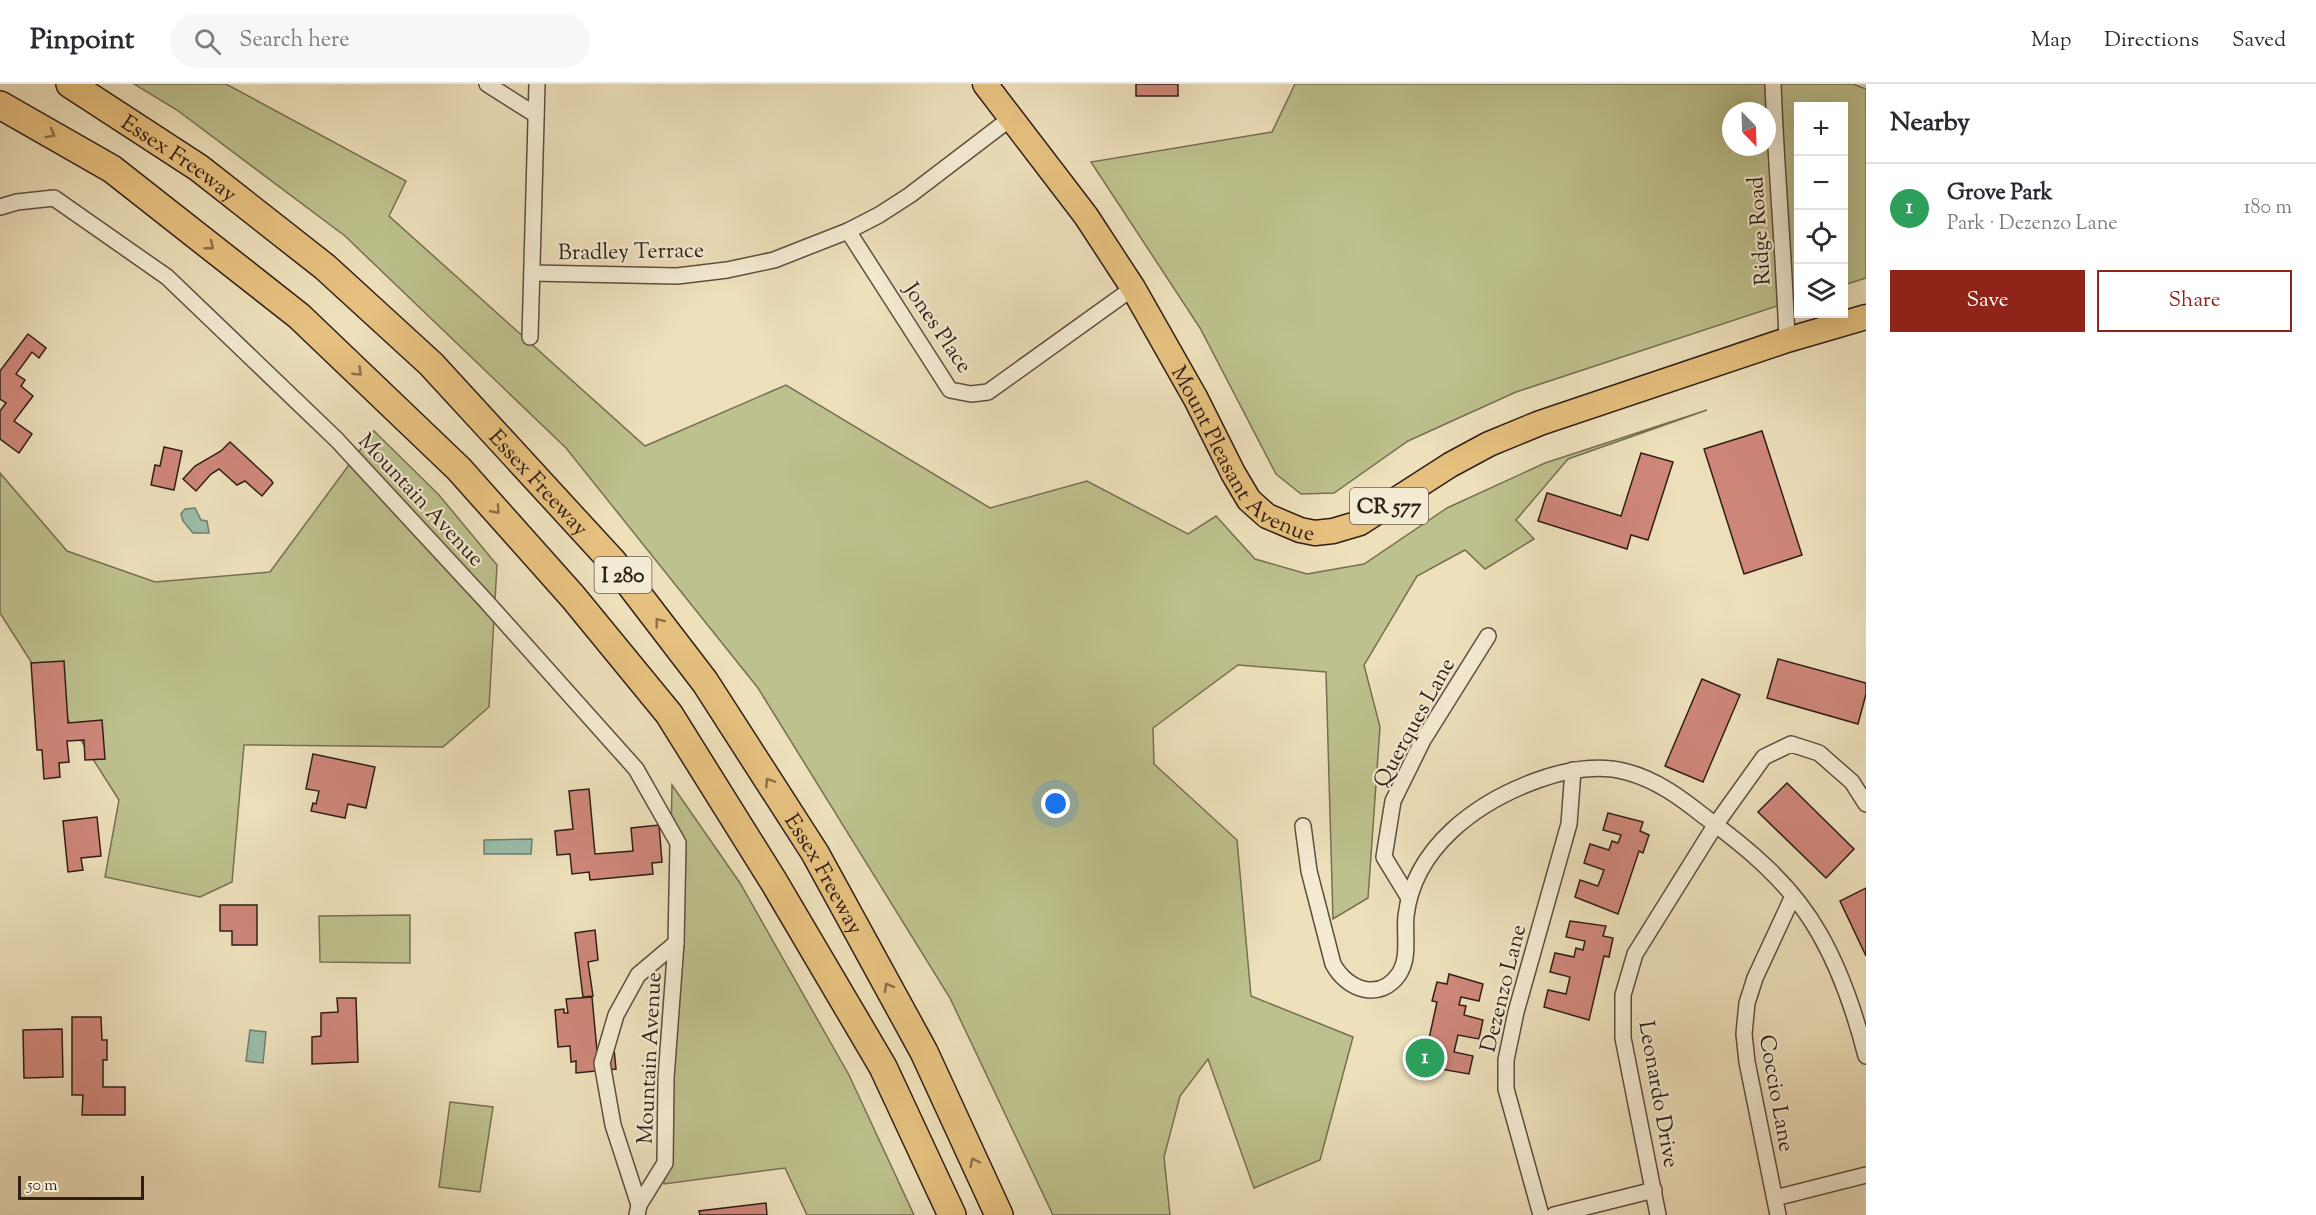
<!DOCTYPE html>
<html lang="en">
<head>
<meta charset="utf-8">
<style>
	body { margin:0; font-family:"Sorts Mill Goudy",serif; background:#f7f7f7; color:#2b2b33 }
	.controls { position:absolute; right:18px; top:18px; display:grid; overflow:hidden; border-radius:0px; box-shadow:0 6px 24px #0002 }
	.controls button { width:54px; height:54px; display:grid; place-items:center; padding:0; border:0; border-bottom:2px solid #e1e1e2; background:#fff; color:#2b2b33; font:30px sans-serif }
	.compass { position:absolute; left:1722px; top:18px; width:54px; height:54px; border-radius:50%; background:#fff; box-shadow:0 6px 24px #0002; rotate:157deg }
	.scale { position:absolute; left:18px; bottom:15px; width:126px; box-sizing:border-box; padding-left:6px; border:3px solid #301e17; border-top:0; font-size:16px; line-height:21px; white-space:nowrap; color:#301e17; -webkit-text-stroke:4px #f3ebd3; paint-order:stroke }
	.you { position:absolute; left:1056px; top:720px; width:21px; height:21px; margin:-15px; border:4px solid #fff; border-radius:50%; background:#1a73e8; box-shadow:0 0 0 9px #1a73e833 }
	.badge { display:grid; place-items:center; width:39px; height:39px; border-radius:50%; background:#8f2418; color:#fff; font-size:20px; font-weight:700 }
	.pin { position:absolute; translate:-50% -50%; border:3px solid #fff; box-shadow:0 2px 6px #0006 }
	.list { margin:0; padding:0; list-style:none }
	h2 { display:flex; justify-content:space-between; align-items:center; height:78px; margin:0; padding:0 24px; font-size:26px }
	h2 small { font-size:20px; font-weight:400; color:#7c7c81 }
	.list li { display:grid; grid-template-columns:39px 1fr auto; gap:18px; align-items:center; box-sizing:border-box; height:90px; padding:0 24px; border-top:2px solid #e1e1e2 }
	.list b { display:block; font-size:22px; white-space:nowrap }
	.list p { margin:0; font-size:20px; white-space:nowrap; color:#7c7c81 }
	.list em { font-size:20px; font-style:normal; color:#7c7c81 }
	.actions { display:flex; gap:12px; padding:18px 24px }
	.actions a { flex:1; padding:14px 0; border:2px solid #8f2418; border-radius:0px; text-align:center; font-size:21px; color:#8f2418 }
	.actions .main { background:#8f2418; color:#fff }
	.icon { flex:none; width:33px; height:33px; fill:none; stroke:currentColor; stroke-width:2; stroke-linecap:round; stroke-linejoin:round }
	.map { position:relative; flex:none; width:1866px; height:1131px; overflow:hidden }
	header { display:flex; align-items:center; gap:36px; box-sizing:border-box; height:84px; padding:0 30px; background:#fff; border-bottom:2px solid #e1e1e2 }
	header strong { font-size:28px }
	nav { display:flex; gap:33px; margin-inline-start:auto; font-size:21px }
	.search { width:420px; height:54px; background:#f7f7f7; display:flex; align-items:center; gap:15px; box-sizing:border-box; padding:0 21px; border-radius:33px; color:#7c7c81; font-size:22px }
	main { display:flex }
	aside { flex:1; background:#fff }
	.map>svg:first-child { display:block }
</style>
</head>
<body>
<header>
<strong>Pinpoint</strong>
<div class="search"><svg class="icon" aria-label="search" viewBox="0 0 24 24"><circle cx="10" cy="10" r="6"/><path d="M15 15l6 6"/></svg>Search here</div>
<nav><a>Map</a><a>Directions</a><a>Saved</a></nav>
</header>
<main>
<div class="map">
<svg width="1866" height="1131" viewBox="0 0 1866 1131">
	<rect width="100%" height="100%" fill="#ede0bb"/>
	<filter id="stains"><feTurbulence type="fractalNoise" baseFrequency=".00333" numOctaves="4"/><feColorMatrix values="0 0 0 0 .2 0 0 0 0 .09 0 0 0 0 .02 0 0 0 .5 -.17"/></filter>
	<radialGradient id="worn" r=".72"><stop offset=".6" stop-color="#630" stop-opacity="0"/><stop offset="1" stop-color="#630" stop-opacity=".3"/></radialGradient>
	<g fill="#bdc18d" stroke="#767052" stroke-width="1.5" fill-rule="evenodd">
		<polygon points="134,0 226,0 406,97 389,132 645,362 786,301 990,424 1087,397 1188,450 1216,432 1255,475 1307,490 1364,480 1447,424 1545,379 1707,326 1568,375 1516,436 1534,455 1485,485 1465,466 1417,492 1364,581 1380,643 1368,814 1333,835 1326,588 1238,581 1153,644 1154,680 1237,756 1251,912 1353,953 1320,1076 1254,1104 1208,975 1180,1012 1164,1073 1170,1131 1053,1131 950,914 758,604 566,364 345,152 177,26"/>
		<path d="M1295 0H1853L1866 5V194L1844 201V22H1798V215L1516 308 1408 357 1334 409 1301 410 1276 390 1200 244 1091 78 1272 48ZM1731 27H1767V63H1731Z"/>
		<polygon points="374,347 439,411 497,481 489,623 443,663 244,661 232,798 200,813 105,793 119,716 0,529 0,389 67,467 155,498 270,488"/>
		<polygon points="672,701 740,799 849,991 914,1131 807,1131 785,1084 664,1100"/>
		<polygon points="410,831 410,879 320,878 319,832"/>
		<polygon points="450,1018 493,1023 480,1108 439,1103"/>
	</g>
	<g fill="#9abeab" stroke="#707e70" stroke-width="1.5">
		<polygon points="195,424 201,436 207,437 209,449 193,449 183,437 181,430 185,425"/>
		<polygon points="532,755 531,770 484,770 484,756"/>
		<polygon points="250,946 266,948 263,979 246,977"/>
	</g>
	<g fill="#cf877a" stroke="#301e17" stroke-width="1.5">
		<rect x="1136" y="0" width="42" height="12"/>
		<polygon points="28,250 46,264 39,274 32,268 16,290 25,296 21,302 33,312 14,337 32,350 19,369 0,355 0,327 6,319 0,315 0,287"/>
		<polygon points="1762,347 1802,471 1744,490 1704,365"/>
		<polygon points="230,358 271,396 273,399 262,412 245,397 237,401 219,385 211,390 196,407 183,395 195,382 221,367"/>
		<polygon points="164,363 182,367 174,406 151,401 155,381 160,382"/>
		<polygon points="1641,369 1673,378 1648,456 1631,451 1627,465 1538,437 1547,409 1621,432"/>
		<polygon points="1778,575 1866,599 1866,610 1858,640 1767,614"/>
		<polygon points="64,577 68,639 102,636 105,675 85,676 84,656 67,657 69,678 59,679 60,693 44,695 42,666 37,666 31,579"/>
		<polygon points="1702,595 1740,611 1703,698 1665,682"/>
		<polygon points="313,670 375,683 366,724 348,720 345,734 311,727 313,719 316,720 319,707 306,705"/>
		<polygon points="1787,699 1854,765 1826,794 1758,728"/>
		<polygon points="589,705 595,770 633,767 631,744 659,741 662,778 652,779 653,790 590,796 589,788 572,790 570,770 557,771 555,747 573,745 569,707"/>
		<polygon points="1608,729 1643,738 1640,747 1649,751 1643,769 1639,767 1618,830 1575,813 1580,796 1598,802 1604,786 1584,779 1590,760 1609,766 1612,757 1618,759 1621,751 1603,746"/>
		<polygon points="97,733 101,772 81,774 83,786 68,788 63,737"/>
		<polygon points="1866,804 1866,872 1840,817"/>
		<polygon points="220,821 257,821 257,861 232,861 232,847 220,847"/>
		<polygon points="1570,837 1606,842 1603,852 1613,854 1609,873 1604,872 1589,936 1544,923 1548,906 1566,910 1570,893 1550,888 1555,869 1574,873 1576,864 1583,866 1585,857 1566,853"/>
		<polygon points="595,846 598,876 588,878 593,912 583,913 575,849"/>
		<polygon points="1449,890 1483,900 1479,917 1461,913 1459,921 1466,922 1464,931 1483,936 1479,955 1458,951 1454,968 1473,972 1469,990 1423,982 1437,918 1432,917 1437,898 1447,900"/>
		<polygon points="592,913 597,967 614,965 616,985 576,989 576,977 571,978 570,962 558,963 555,926 564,925 564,929 568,929 566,915"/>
		<polygon points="337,914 356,914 358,978 312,980 312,953 321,952 321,929 338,928"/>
		<polygon points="72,933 101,933 102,956 107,956 107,976 103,976 103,1003 125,1003 125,1031 82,1031 83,1011 72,1011"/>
		<polygon points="62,945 63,993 24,994 23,946"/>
		<polygon points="766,1119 767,1131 700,1131 699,1127"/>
	</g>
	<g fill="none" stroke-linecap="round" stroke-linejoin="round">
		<defs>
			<g id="minor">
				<polyline points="487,0 536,31"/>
				<path d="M1773 0C1776 85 1784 170 1787 256"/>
				<polyline points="0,123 17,118 54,114 167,193 337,356 485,516 636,685 678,759 676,859 638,891 616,931 602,979 613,1041 639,1121 637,1131"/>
				<polyline points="848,147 950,306 971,310 988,308 1133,204"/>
				<polyline points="532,189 677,192 727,186 774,176 848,147 879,131 910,111 1011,34"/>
				<polyline points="530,253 537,0"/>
				<path d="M1303 742 1309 787 1333 880C1347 906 1380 918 1399 890 1410 873 1404 851 1406 832 1414 763 1477 718 1538 696 1566 686 1598 680 1627 688 1657 696 1681 714 1705 733 1749 765 1792 801 1819 849 1841 887 1855 929 1866 972"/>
				<polyline points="1409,814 1384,773 1393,717 1423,656 1488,552"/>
				<polyline points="1775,1114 1866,1091"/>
				<polyline points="639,1121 665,1079 666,994 676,859"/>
				<polyline points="1541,1131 1506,1005 1506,976 1516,928 1569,740 1573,686"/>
				<polyline points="1554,1131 1654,1106"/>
				<polyline points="1658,1131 1623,954 1623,911 1635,870 1716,740 1764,673 1791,660 1819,669 1852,698 1866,720"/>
				<polyline points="1778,1131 1747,978 1744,950 1747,919 1755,894 1793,812"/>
			</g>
			<g id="primary">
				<path id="s1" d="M985 0 1086 132 1133 204 1196 315 1233 389 1249 416 1267 432 1300 446 1315 449 1333 447 1360 439 1450 381 1489 360 1540 339 1787 256 1866 233"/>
			</g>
			<g id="motorway">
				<path id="s2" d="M70 0 199 84 325 183 431 280 613 478 705 598 815 769 924 968 999 1131"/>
				<polyline points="0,21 112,85 299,232 459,385 573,513 669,630 774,798 883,983 952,1131"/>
			</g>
		</defs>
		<use href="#minor" stroke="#5f4e40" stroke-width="18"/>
		<use href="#primary" stroke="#301e17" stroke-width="27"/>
		<use href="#motorway" stroke="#301e17" stroke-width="30"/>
		<use href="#minor" stroke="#f3ebd3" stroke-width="15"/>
		<use href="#primary" stroke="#e6c07e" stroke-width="24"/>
		<use href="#motorway" stroke="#e6c07e" stroke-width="27"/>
	</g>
	<defs><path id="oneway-chevron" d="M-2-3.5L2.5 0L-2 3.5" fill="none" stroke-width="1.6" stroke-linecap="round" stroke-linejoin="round" transform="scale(1.5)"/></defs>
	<g stroke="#8b6f4a">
		<use href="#oneway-chevron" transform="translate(51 50) rotate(30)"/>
		<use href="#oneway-chevron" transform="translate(210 162) rotate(38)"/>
		<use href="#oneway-chevron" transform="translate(358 288) rotate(44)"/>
		<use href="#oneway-chevron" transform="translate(496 426) rotate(48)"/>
		<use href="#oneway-chevron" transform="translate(659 538) rotate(-128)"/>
		<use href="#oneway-chevron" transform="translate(769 698) rotate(-123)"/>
		<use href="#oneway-chevron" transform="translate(888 903) rotate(-119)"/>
		<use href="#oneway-chevron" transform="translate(974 1078) rotate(-115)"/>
	</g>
	<g text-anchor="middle" stroke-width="4.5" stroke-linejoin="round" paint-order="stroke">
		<g fill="#f3ebd3" stroke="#6a5c4f" stroke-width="1.5">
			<rect x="1350" y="404" width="78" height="36" rx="4.5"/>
			<rect x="594.5" y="473" width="57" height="36" rx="4.5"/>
		</g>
		<g font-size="21" font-weight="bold" fill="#301e17">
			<text x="1389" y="429">CR 577</text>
			<text x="623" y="498">I 280</text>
		</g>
		<g font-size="22" fill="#301e17" stroke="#f3ebd3">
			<text dy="8" stroke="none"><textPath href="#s2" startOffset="132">Essex Freeway</textPath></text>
			<text transform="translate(1758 147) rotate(-94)" y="8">Ridge Road</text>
			<text transform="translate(631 166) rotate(-1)" y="8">Bradley Terrace</text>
			<text transform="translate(939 243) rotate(56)" y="8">Jones Place</text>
			<text dy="8" stroke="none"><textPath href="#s1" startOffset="456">Mount Pleasant Avenue</textPath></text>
			<text dy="8" stroke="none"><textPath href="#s2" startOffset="618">Essex Freeway</textPath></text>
			<text transform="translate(422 415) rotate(47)" y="8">Mountain Avenue</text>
			<text transform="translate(1413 638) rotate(-61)" y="8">Querques Lane</text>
			<text dy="8" stroke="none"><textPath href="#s2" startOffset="1104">Essex Freeway</textPath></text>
			<text transform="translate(1502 904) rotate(-76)" y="8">Dezenzo Lane</text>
			<text transform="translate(648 974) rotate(-87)" y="8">Mountain Avenue</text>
			<text transform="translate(1778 1009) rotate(80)" y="8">Coccio Lane</text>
			<text transform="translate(1660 1010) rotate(80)" y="8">Leonardo Drive</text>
		</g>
	</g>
	<rect width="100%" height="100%" filter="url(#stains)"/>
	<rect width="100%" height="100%" fill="url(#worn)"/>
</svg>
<div class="controls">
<button>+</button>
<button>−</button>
<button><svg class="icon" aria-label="locate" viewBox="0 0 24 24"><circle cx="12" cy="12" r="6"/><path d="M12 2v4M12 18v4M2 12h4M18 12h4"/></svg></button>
<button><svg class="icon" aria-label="layers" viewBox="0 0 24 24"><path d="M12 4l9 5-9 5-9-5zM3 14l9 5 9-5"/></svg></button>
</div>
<svg class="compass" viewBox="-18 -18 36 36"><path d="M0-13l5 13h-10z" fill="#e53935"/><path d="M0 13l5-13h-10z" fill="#7c7c81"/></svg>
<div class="scale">50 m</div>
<div class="you"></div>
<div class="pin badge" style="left:1425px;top:974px;background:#2e9e5b">1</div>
</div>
<aside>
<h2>Nearby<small></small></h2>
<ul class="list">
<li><span class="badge" style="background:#2e9e5b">1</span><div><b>Grove Park</b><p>Park · Dezenzo Lane</p></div><em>180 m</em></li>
</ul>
<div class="actions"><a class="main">Save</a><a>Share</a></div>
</aside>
</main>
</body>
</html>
